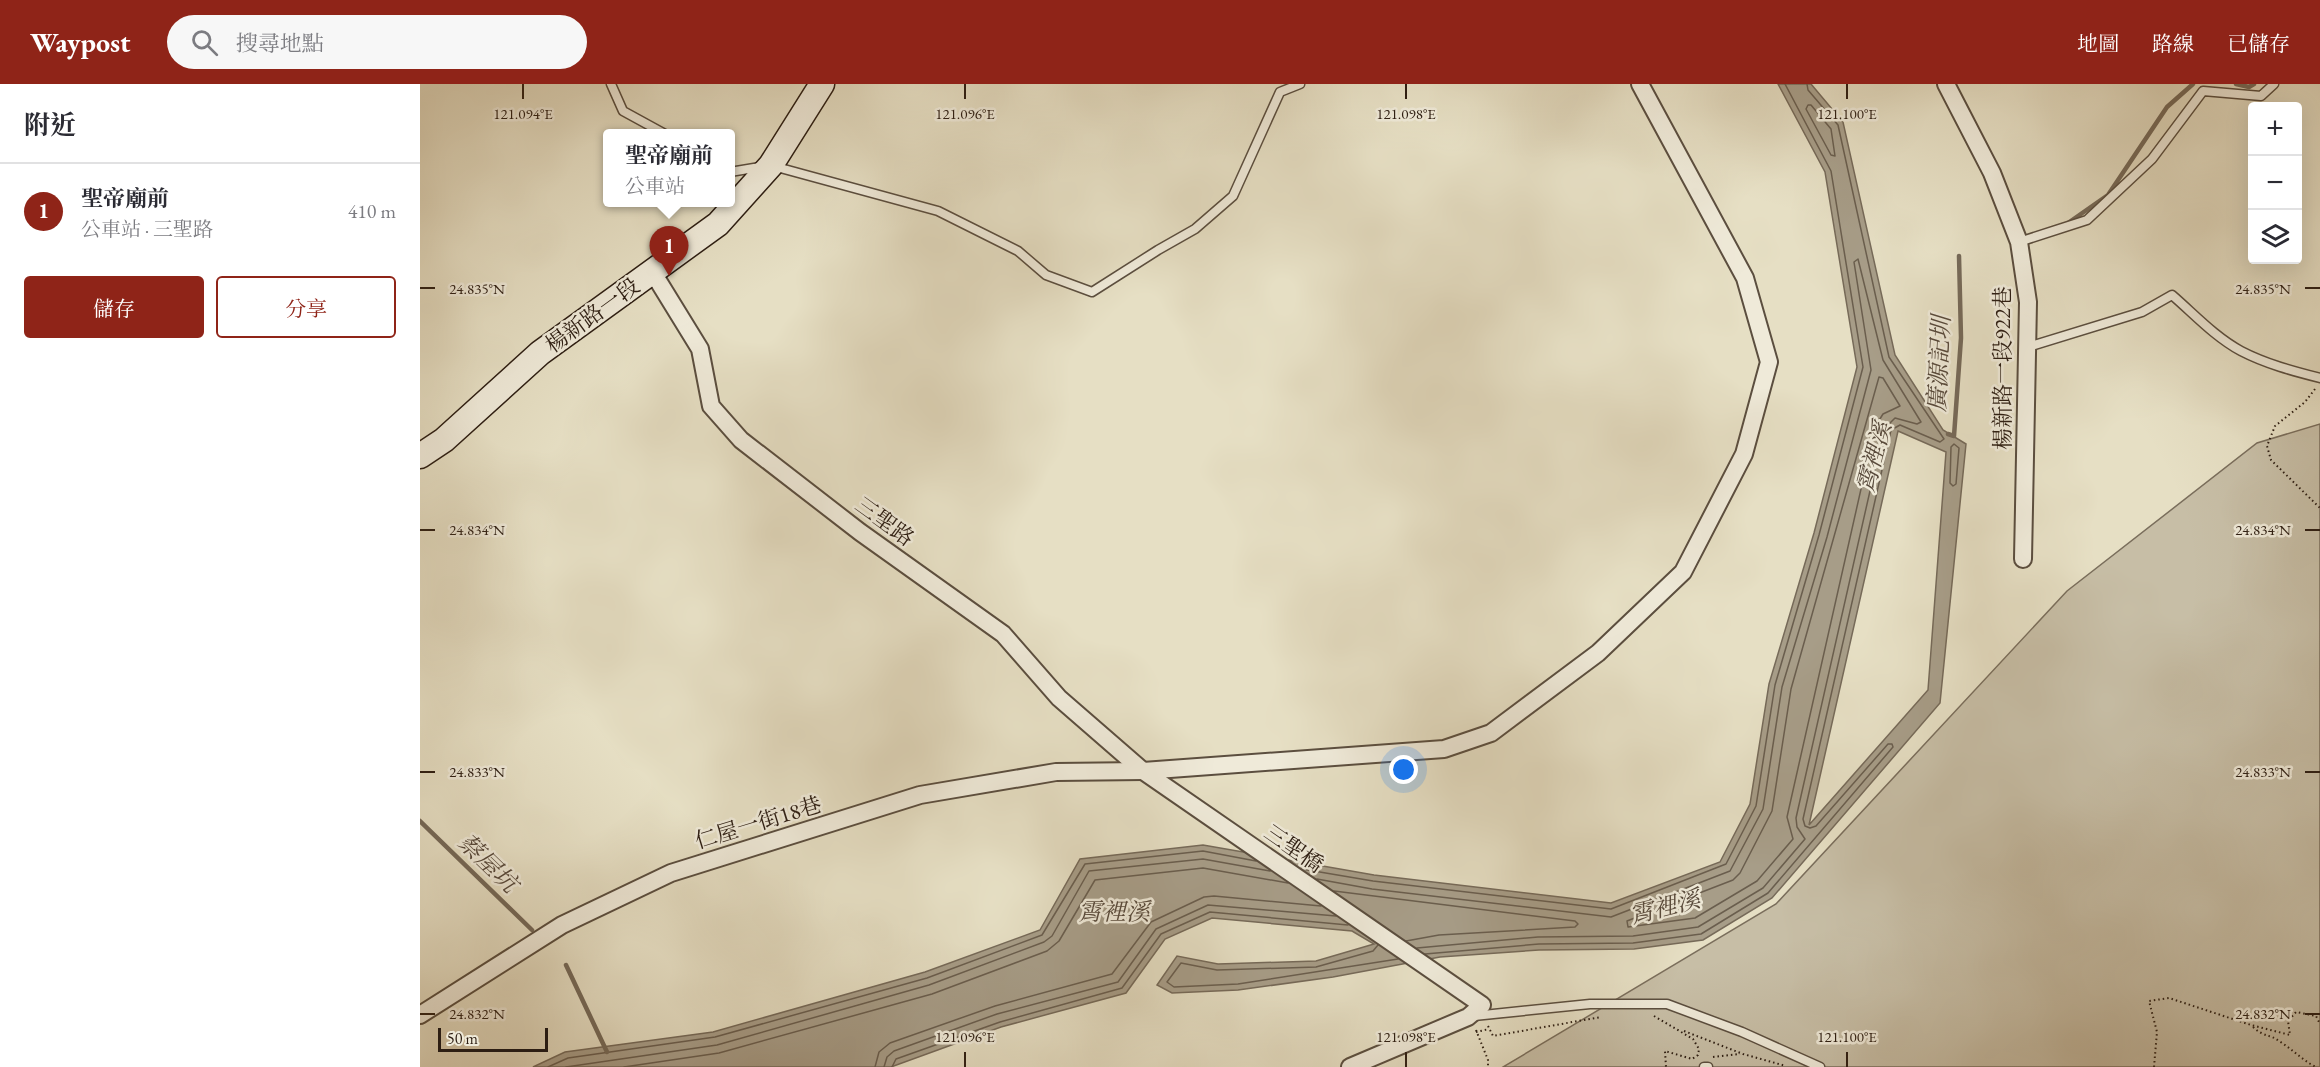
<!DOCTYPE html>
<html lang="zh-TW">
<head>
<meta charset="utf-8">
<style>
	body { margin:0; font-family:"EB Garamond","Noto Serif TC",serif; background:#f7f7f7; color:#2b2b33 }
	.controls { position:absolute; right:18px; top:18px; display:grid; overflow:hidden; border-radius:6px; box-shadow:0 6px 24px #0002 }
	.controls button { width:54px; height:54px; display:grid; place-items:center; padding:0; border:0; border-bottom:2px solid #e1e1e2; background:#fff; color:#2b2b33; font:30px sans-serif }
	.scale { position:absolute; left:18px; bottom:15px; width:110px; box-sizing:border-box; padding-left:6px; border:3px solid #2d1e13; border-top:0; font-size:16px; line-height:21px; white-space:nowrap; color:#2d1e13; -webkit-text-stroke:4px #efead9; paint-order:stroke }
	.you { position:absolute; left:984px; top:686px; width:21px; height:21px; margin:-15px; border:4px solid #fff; border-radius:50%; background:#1a73e8; box-shadow:0 0 0 9px #1a73e833 }
	.badge { display:grid; place-items:center; width:39px; height:39px; border-radius:50%; background:#8f2418; color:#fff; font-size:20px; font-weight:700 }
	.pin { position:absolute; translate:-50% -50px; filter:drop-shadow(0 2px 3px #0008) }
	.pin::after { content:''; position:absolute; top:32px; width:21px; height:18px; background:inherit; clip-path:polygon(0 0,100% 0,50% 100%) }
	.popup { position:absolute; left:183px; top:45px; width:132px; height:78px; box-sizing:border-box; display:grid; place-content:center; border-radius:6px; background:#fff; filter:drop-shadow(0 2px 4px #0005); font-size:20px; white-space:nowrap; color:#7c7c81 }
	.popup b { font-size:22px; color:#2b2b33 }
	.popup::after { content:''; position:absolute; left:50%; top:100%; margin-left:-12px; border:12px solid transparent; border-top-color:#fff }
	.list { margin:0; padding:0; list-style:none }
	h2 { display:flex; justify-content:space-between; align-items:center; height:78px; margin:0; padding:0 24px; font-size:26px }
	h2 small { font-size:20px; font-weight:400; color:#7c7c81 }
	.list li { display:grid; grid-template-columns:39px 1fr auto; gap:18px; align-items:center; box-sizing:border-box; height:96px; padding:0 24px; border-top:2px solid #e1e1e2 }
	.list b { display:block; font-size:22px; white-space:nowrap }
	.list p { margin:0; font-size:20px; white-space:nowrap; color:#7c7c81 }
	.list em { font-size:20px; font-style:normal; color:#7c7c81 }
	.actions { display:flex; gap:12px; padding:18px 24px }
	.actions a { flex:1; padding:14px 0; border:2px solid #8f2418; border-radius:6px; text-align:center; font-size:21px; color:#8f2418 }
	.actions .main { background:#8f2418; color:#fff }
	.icon { flex:none; width:33px; height:33px; fill:none; stroke:currentColor; stroke-width:2; stroke-linecap:round; stroke-linejoin:round }
	.map { position:relative; flex:none; width:1900px; height:983px; overflow:hidden }
	header { display:flex; align-items:center; gap:36px; box-sizing:border-box; height:84px; padding:0 30px; background:#8f2418; color:#fff }
	header strong { font-size:28px }
	nav { display:flex; gap:33px; margin-inline-start:auto; font-size:21px }
	.search { width:420px; height:54px; background:#f7f7f7; display:flex; align-items:center; gap:15px; box-sizing:border-box; padding:0 21px; border-radius:33px; color:#7c7c81; font-size:22px }
	main { display:flex }
	aside { flex:1; background:#fff }
	.map>svg:first-child { display:block }
</style>
</head>
<body>
<header>
<strong>Waypost</strong>
<div class="search"><svg class="icon" aria-label="search" viewBox="0 0 24 24"><circle cx="10" cy="10" r="6"/><path d="M15 15l6 6"/></svg>搜尋地點</div>
<nav><a>地圖</a><a>路線</a><a>已儲存</a></nav>
</header>
<main>
<aside>
<h2>附近<small></small></h2>
<ul class="list">
<li><span class="badge">1</span><div><b>聖帝廟前</b><p>公車站 · 三聖路</p></div><em>410 m</em></li>
</ul>
<div class="actions"><a class="main">儲存</a><a>分享</a></div>
</aside>
<div class="map">
<svg width="1900" height="983" viewBox="0 0 1900 983">
	<rect width="100%" height="100%" fill="#e6dfc4"/>
	<filter id="stains"><feTurbulence type="fractalNoise" baseFrequency=".00333" numOctaves="4"/><feColorMatrix values="0 0 0 0 .2 0 0 0 0 .09 0 0 0 0 .02 0 0 0 .5 -.17"/></filter>
	<radialGradient id="worn" r=".72"><stop offset=".6" stop-color="#630" stop-opacity="0"/><stop offset="1" stop-color="#630" stop-opacity=".3"/></radialGradient>
	<polygon fill="#c7bea6" stroke="#7a6e5c" stroke-width="1.5" points="1900,340 1900,983 1083,983 1356,820 1647,507 1837,359"/>
	<path fill="#a79d88" stroke="#766a59" stroke-width="1.5" fill-rule="evenodd" d="M1358 0H1391L1423 38 1475 271 1523 346 1546 360 1520 619 1352 814 1283 856 1214 865 1119 866 1020 873 913 893 818 906 752 909 737 901 757 872 798 880 896 877 954 860 932 847 792 834 745 855 706 909 581 943 471 983H113L145 968 293 948 505 888 620 846 660 775 783 761 954 791 1191 819 1300 778 1330 720 1349 600 1394 449 1437 283 1405 88ZM1478 347 1526 368 1508 606 1389 741Z"/>
	<g fill="none" stroke-linecap="round" stroke-linejoin="round">
		<g stroke="#6a5e4e" stroke-width="1.5">
			<polygon points="1388,21 1391,21 1411,45 1415,72 1411,71 1386,25"/>
			<polygon points="1459,293 1463,294 1480,322 1463,330 1455,343 1367,733 1373,755 1337,797 1275,834 1208,843 1207,837 1313,796 1320,789 1352,727 1371,605"/>
			<polygon points="1534,360 1539,364 1536,400 1533,402 1530,399 1531,363"/>
			<polyline points="882,785 953,797 1191,825 1306,780 1336,722 1355,601 1399,451 1443,283 1411,87 1365,0"/>
			<polyline points="897,795 952,805 1191,833 1310,787 1343,725 1362,603 1407,453 1451,286 1434,178 1438,175 1463,276 1501,338 1497,340 1475,334 1464,345 1376,734 1377,743 1385,755 1343,804 1278,843 1213,852 1118,853 997,864"/>
			<polyline points="914,807 1155,837 1158,840 1155,843 1019,851 986,857"/>
			<polyline points="958,861 953,867 896,883 797,886 761,879 747,898 754,903 818,900 978,875"/>
			<polyline points="1005,870 1119,860 1213,859 1281,850 1348,809 1473,663 1472,660 1468,660 1396,742 1390,744 1385,742 1383,735 1471,346 1480,341 1520,358 1524,355 1469,273 1418,41 1388,6 1387,0"/>
			<polyline points="128,983 148,974 295,953 507,894 622,851 665,780 783,767 836,777"/>
			<polyline points="146,983 297,961 509,901 624,858 632,852 669,787 783,775 850,787"/>
			<polyline points="204,983 299,969 512,910 627,867 639,857 675,796 783,784 868,799"/>
			<polyline points="455,983 459,968 470,959 575,922 692,890 731,838 784,813 794,812 901,822"/>
			<polyline points="464,983 467,973 474,967 577,930 698,898 736,845 788,821 916,832"/>
			<polyline points="472,983 476,975 580,938 702,904 741,850 790,828 928,841"/>
		</g>
		<g stroke="#766a59" stroke-width="4.5">
			<polyline points="1816,0 1829,3 1834,0"/>
			<polyline points="1648,139 1688,111 1747,23 1773,0"/>
			<polyline points="1528,350 1534,352 1541,254 1539,172"/>
			<polyline points="0,737 112,846"/>
			<polyline points="146,881 187,968"/>
		</g>
		<defs>
			<g id="lane">
				<polyline points="191,0 203,27 245,50"/>
				<polyline points="353,82 518,127 598,167 626,191 672,208 738,166 775,145 813,112 860,8 880,0"/>
				<polyline points="310,88 340,83"/>
				<polyline points="1599,158 1667,136 1732,75 1783,7 1841,12 1854,0"/>
				<path d="M1608 263 1722 228 1752 211C1774 230 1795 253 1821 267 1846 280 1873 287 1900 294"/>
				<polyline points="1054,932 1170,920 1247,920 1322,948 1400,983"/>
				<polyline points="1284,983 1288,983"/>
			</g>
			<g id="street">
				<polyline points="1526,0 1572,89 1599,158 1608,218 1603,475"/>
				<polyline points="232,187 280,265 291,322 321,356 440,448 583,550 639,614 723,687 1062,921 1048,933 930,983"/>
				<polyline points="0,931 142,841 251,789 500,711 636,688 723,687 1024,665 1071,649 1178,569 1263,488 1324,370 1349,278 1325,194 1220,0"/>
			</g>
			<polyline id="secondary" points="0,372 24,356 120,269 298,140 351,81 402,0"/>
		</defs>
		<use href="#lane" stroke="#5b4e3f" stroke-width="11"/>
		<use href="#street" stroke="#5b4e3f" stroke-width="20"/>
		<use href="#secondary" stroke="#2d1e13" stroke-width="27"/>
		<g stroke="#2d1e13" stroke-width="2" stroke-dasharray="1.5 3" stroke-linecap="butt">
			<polyline points="1895,305 1885,318 1855,342 1847,362 1851,376 1900,424"/>
			<polyline points="1234,932 1273,955 1279,965 1278,971 1272,975 1245,967 1246,983"/>
			<polyline points="1068,942 1073,952 1181,933"/>
			<path d="M1833 943C1845 954 1850 950 1859 957 1872 965 1882 976 1896 983"/>
			<polyline points="1056,946 1068,976 1068,983"/>
			<polyline points="1264,947 1323,970 1366,982"/>
			<polyline points="1056,948 1069,945"/>
			<polyline points="1293,973 1320,970"/>
			<polyline points="1734,983 1737,948 1729,917 1749,914 1831,941 1870,951 1868,937 1876,928 1896,932 1900,940"/>
		</g>
		<use href="#lane" stroke="#efead9" stroke-width="8"/>
		<use href="#street" stroke="#efead9" stroke-width="16"/>
		<use href="#secondary" stroke="#efead9" stroke-width="24"/>
	</g>
	<path fill="none" stroke="#2d1e13" stroke-width="2" d="M103 0V15M545 0V15M986 0V15M1427 0V15M0 204H15M1885 204H1900M0 446H15M1885 446H1900M0 688H15M1885 688H1900M0 930H15M1885 930H1900M545 968V983M986 968V983M1427 968V983"/>
	<g text-anchor="middle" stroke-width="5" stroke-linejoin="round" paint-order="stroke">
		<g font-size="22" fill="#2d1e13" stroke="#efead9">
			<text transform="translate(172 231) rotate(-36)" y="8">楊新路一段</text>
			<text transform="translate(1582 284) rotate(-90)" y="8">楊新路一段922巷</text>
			<text transform="translate(465 437) rotate(36)" y="8">三聖路</text>
			<text transform="translate(338 738) rotate(-17)" y="8">仁屋一街18巷</text>
			<text transform="translate(874 764) rotate(35)" y="8">三聖橋</text>
		</g>
		<g font-size="24" font-style="italic" fill="#584a3c" stroke="#efead9">
			<text transform="translate(1519 280) rotate(-87)" y="8">廣源記圳</text>
			<text transform="translate(1454 373) rotate(-75)" y="8">霄裡溪</text>
			<text transform="translate(68 779) rotate(44)" y="8">蔡屋坑</text>
			<text transform="translate(1245 823) rotate(-14)" y="8">霄裡溪</text>
			<text x="694" y="836">霄裡溪</text>
		</g>
	</g>
	<g font-size="15" text-anchor="middle" fill="#2d1e13" stroke="#efead9" stroke-width="5" stroke-linejoin="round" paint-order="stroke">
		<text x="103" y="35">121.094°E</text>
		<text x="545" y="35">121.096°E</text>
		<text x="986" y="35">121.098°E</text>
		<text x="1427" y="35">121.100°E</text>
		<text x="57" y="210">24.835°N</text>
		<text x="1843" y="210">24.835°N</text>
		<text x="57" y="451">24.834°N</text>
		<text x="1843" y="451">24.834°N</text>
		<text x="57" y="693">24.833°N</text>
		<text x="1843" y="693">24.833°N</text>
		<text x="57" y="935">24.832°N</text>
		<text x="1843" y="935">24.832°N</text>
		<text x="545" y="958">121.096°E</text>
		<text x="986" y="958">121.098°E</text>
		<text x="1427" y="958">121.100°E</text>
	</g>
	<rect width="100%" height="100%" filter="url(#stains)"/>
	<rect width="100%" height="100%" fill="url(#worn)"/>
</svg>
<div class="controls">
<button>+</button>
<button>−</button>
<button><svg class="icon" aria-label="layers" viewBox="0 0 24 24"><path d="M12 4l9 5-9 5-9-5zM3 14l9 5 9-5"/></svg></button>
</div>
<div class="scale">50 m</div>
<div class="you"></div>
<div class="pin badge" style="left:249px;top:192px">1</div>
<div class="popup"><b>聖帝廟前</b>公車站</div>
</div>
</main>
</body>
</html>
